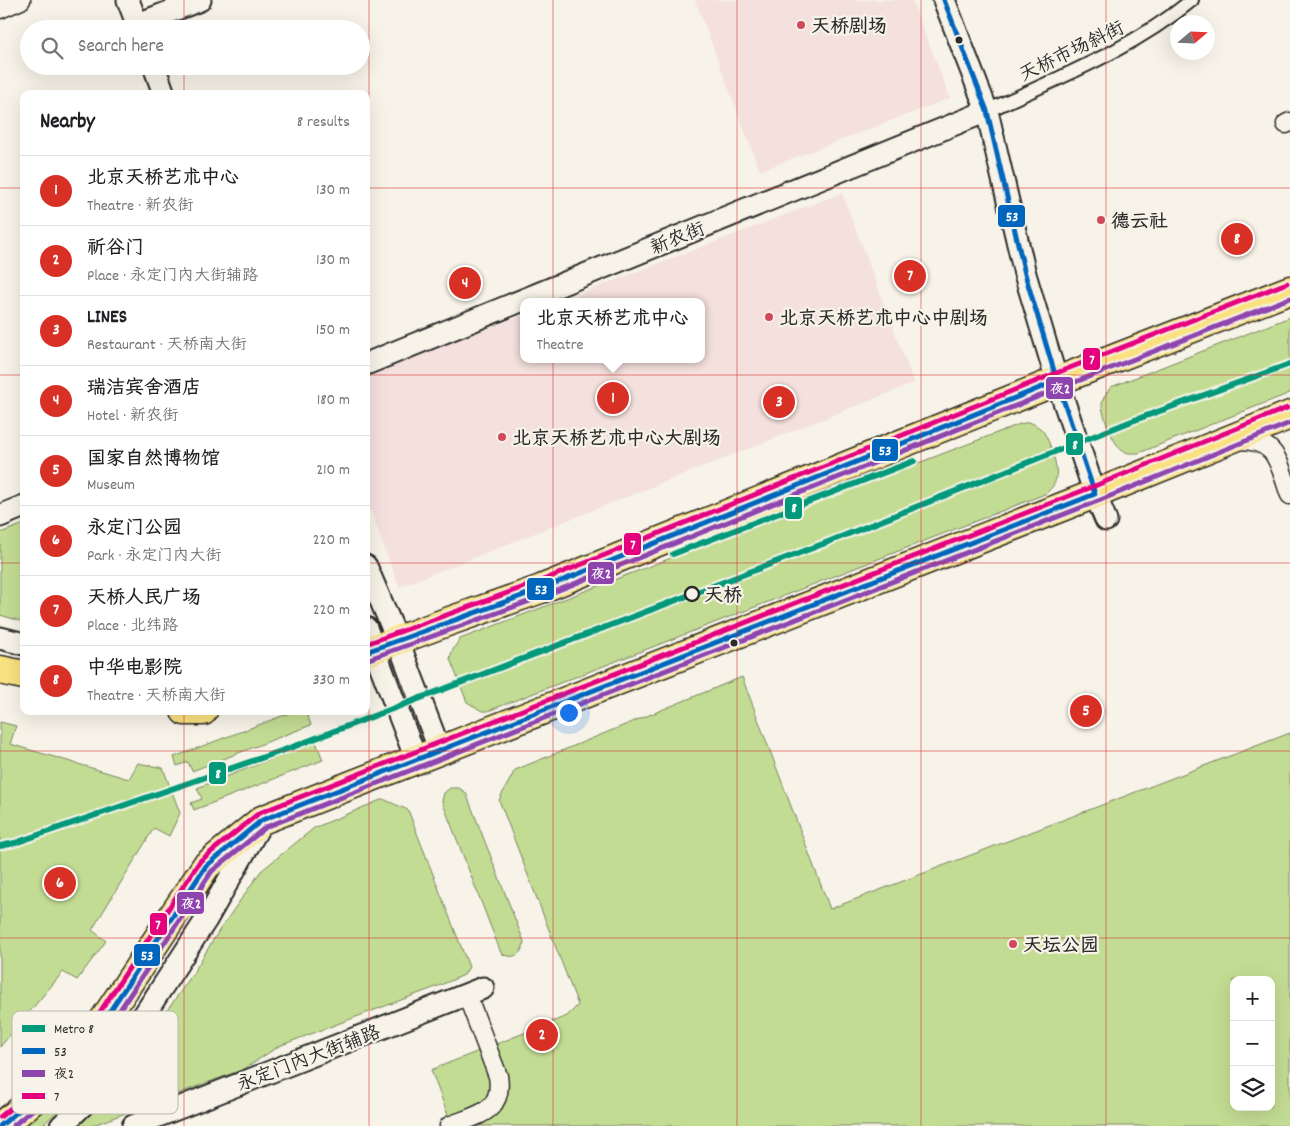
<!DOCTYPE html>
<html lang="en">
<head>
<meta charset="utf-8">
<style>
	body { margin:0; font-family:Dekko,"LXGW WenKai TC",sans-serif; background:#f6f6f6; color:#202124 }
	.controls { position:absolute; right:15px; bottom:15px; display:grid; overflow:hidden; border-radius:10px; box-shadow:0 5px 20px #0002 }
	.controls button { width:45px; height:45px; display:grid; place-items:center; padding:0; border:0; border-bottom:1px solid #e0e0e0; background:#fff; color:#202124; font:25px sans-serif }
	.compass { position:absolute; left:1170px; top:15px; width:45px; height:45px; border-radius:50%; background:#fff; box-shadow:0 5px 20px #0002; rotate:71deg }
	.you { position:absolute; left:568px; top:712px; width:18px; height:18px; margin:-12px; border:4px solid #fff; border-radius:50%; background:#1a73e8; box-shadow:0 0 0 8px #1a73e833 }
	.badge { display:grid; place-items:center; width:32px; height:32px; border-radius:50%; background:#d93025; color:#fff; font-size:16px; font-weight:700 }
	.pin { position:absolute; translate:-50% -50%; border:2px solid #fff; box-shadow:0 1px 5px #0006 }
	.popup { position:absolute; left:520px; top:298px; width:185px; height:65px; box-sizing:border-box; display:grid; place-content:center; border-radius:10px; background:#fff; filter:drop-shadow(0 1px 4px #0005); font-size:16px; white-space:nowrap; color:#757577 }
	.popup b { font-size:19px; color:#202124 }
	.popup::after { content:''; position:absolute; left:50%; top:100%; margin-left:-10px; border:10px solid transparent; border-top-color:#fff }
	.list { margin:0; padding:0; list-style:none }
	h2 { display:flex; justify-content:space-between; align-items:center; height:65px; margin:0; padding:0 20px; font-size:21px }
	h2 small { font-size:16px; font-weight:400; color:#757577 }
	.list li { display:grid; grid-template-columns:32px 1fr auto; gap:15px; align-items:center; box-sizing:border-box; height:70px; padding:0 20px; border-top:1px solid #e0e0e0 }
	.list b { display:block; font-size:19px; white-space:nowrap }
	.list p { margin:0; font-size:16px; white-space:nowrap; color:#757577 }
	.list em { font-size:16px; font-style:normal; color:#757577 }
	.icon { flex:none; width:28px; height:28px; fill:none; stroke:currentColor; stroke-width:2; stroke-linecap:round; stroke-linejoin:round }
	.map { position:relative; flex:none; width:1290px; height:1126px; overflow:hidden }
	.search { position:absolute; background:#fff; box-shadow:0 5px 20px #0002; left:20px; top:20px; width:350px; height:55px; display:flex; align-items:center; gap:12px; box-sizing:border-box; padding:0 18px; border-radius:28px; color:#757577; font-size:19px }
	.panel { position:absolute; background:#fff; box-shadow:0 5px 20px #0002; left:20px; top:90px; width:350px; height:625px; border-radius:10px }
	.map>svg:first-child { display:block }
</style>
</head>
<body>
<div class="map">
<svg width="1290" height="1126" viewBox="0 0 1290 1126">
	<rect width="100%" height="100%" fill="#f7f3e8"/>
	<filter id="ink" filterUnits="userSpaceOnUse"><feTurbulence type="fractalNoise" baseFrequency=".02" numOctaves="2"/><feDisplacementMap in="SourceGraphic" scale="10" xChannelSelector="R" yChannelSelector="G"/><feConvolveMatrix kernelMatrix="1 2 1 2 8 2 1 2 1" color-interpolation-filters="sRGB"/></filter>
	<g filter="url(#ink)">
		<g fill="#f4e0dd">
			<polygon points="695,0 912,0 950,98 760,171"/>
			<polygon points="842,193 914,383 399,587 366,498 366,375 524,315 524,359 702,359 702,302 558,302"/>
		</g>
		<g fill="#c3dc93" stroke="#77845f" fill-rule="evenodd">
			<path d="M1290 317V393L1139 453C1133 453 1128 454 1123 451 1114 446 1102 415 1102 404 1103 397 1107 392 1111 387Z"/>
			<path d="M1029 422C1034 424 1038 426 1042 430 1049 438 1059 468 1056 478 1055 485 1050 490 1045 494L488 711H482L467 702 450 659 452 651 460 639 1020 424Z"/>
			<polygon points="24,524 24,622 0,615 0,533"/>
			<path d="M742 677 830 909 1290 733V1126H452L431 1070 567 1016 578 1005 499 800 515 770ZM1234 980H1271V1107H1234Z"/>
			<polygon points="295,711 306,711 311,725 192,771 188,762 177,766 174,757"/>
			<polygon points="0,722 16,726 10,744 129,779 138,763 163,768 180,813 169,836 154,828 92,930 106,941 77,980 63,972 0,1047"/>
			<polygon points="316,742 323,760 194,810 191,803 202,799 197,788"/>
			<path d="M450 788H459L466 793 524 942C522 956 512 960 501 953L442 801 444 793Z"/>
			<polygon points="383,799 408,810 469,967 464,975 441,985 279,1046 244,1069 91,1126 79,1126 104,1100 190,978 220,929 261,871 314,828"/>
			<path d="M137 1007 81 1088 42 1126H23C41 1113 58 1099 73 1083 93 1060 111 1034 129 1010Z"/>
		</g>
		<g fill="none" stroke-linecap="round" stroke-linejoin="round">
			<defs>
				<path id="pedestrian" d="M987 111C1058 78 1131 50 1192 0"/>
				<g id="minor">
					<polyline points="0,9 21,0"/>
					<polyline points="1286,124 1290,122"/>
					<path d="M1237 440C1278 439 1278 462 1290 495"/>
					<path d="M449 1126C476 1115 504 1113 498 1076L467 995"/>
				</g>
				<g id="tertiary">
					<polyline points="128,0 139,29"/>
					<polyline points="944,0 987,111 1025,274 1057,381 1095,494 1106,520"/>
					<polyline points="138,24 200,0"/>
					<polyline points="154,66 164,94"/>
					<polyline points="366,364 987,111"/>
					<polyline points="0,516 24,506"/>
					<polyline points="366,566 398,641 440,751"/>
					<polyline points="366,628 416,759"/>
					<polyline points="0,638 24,644"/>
					<polyline points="61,1126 82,1106 116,1058 206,920 260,825"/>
					<polyline points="133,1126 483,988"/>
				</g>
				<g id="primary">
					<polyline points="366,652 447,622 541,589 1057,381 1290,290"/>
					<polyline points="0,670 24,675"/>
					<polyline points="185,711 203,711"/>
					<path d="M0 1126C32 1104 60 1076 86 1047L206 866 262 820 1095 494 1290 415"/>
				</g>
			</defs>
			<use href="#pedestrian" stroke="#2b2b2b" stroke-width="16"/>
			<use href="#minor" stroke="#2b2b2b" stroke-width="21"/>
			<use href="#tertiary" stroke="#2b2b2b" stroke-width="25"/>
			<use href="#primary" stroke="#2b2b2b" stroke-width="31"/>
			<use href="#pedestrian" stroke="#f7f3e8" stroke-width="12"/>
			<use href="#minor" stroke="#f7f3e8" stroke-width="18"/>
			<use href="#tertiary" stroke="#f7f3e8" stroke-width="21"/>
			<use href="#primary" stroke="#fae180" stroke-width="28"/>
			<defs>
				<g id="bus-1">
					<polyline points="366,652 541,589 1057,381"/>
					<polyline points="0,1126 45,1089 86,1047 206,866 262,820 1095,494 1057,381 1025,274 987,111 944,0"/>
				</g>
				<g id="bus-2">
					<polyline points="369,659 544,596 1060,388 1290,298"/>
					<polyline points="13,1126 50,1095 92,1052 212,871 266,827 1098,501 1290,423"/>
				</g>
				<g id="bus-3">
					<polyline points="366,644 538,582 1054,374 1287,283"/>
					<polyline points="0,1117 40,1084 80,1042 200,861 259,813 1092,487 1287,408"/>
				</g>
			</defs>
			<use href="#bus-1" stroke="#f7f3e8" stroke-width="9"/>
			<use href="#bus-2" stroke="#f7f3e8" stroke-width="9"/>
			<use href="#bus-3" stroke="#f7f3e8" stroke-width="9"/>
			<use href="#bus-1" stroke="#0065bd" stroke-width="5"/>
			<use href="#bus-2" stroke="#8e44ad" stroke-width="5"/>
			<use href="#bus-3" stroke="#e5007d" stroke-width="5"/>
			<defs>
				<g id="metro-1">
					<polyline points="673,554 914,461"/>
					<polyline points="0,846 15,843 290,748 828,542 1132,421 1290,364"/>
				</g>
			</defs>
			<use href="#metro-1" stroke="#f7f3e8" stroke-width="10"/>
			<use href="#metro-1" stroke="#00997a" stroke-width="6"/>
		</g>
	</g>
	<path fill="none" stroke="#d62828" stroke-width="1" stroke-opacity="0.55" d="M184 0V29M369 0V1126M553 0V1126M737 0V1126M921 0V1126M1106 0V1126M184 66V94M0 188H24M366 188H1290M0 375H24M366 375H1290M0 563H24M366 563H1290M184 711V1126M0 751H1290M0 938H1290"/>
	<g fill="#d1495b" stroke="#f7f3e8" stroke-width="2">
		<circle cx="801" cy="25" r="5"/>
		<circle cx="1101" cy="220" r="5"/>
		<circle cx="769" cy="317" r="5"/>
		<circle cx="502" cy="437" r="5"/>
		<circle cx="1013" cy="944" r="5"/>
	</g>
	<g fill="#2b2b2b" stroke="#f7f3e8" stroke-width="2">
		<circle cx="959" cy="40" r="4.5"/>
		<circle cx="734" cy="643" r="4.5"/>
	</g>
	<circle fill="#f7f3e8" stroke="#2b2b2b" stroke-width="2.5" cx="692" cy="594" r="7"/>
	<g text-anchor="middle" stroke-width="4.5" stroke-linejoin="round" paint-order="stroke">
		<g font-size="19" font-weight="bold" fill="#2b2b2b" stroke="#f7f3e8" text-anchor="start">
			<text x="811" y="32">天桥剧场</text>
			<text x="1111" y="227">德云社</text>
			<text x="779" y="324">北京天桥艺术中心中剧场</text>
			<text x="512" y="444">北京天桥艺术中心大剧场</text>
			<text x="1023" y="951">天坛公园</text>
		</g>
		<g font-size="19" fill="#2b2b2b" stroke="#f7f3e8">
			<text transform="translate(1071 50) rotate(-26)" y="7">天桥市场斜街</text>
			<text transform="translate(677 237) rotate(-22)" y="7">新农街</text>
			<text transform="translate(308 1057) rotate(-21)" y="7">永定门内大街辅路</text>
		</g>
		<g font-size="19" font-weight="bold" fill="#2b2b2b" stroke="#f7f3e8" text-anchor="start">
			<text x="704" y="601">天桥</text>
		</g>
	</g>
	<rect x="12" y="1011" width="166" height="103" rx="8" fill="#f7f3e8" stroke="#bab7af" stroke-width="1"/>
	<rect x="22" y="1025" width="23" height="7" fill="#00997a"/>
	<rect x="22" y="1048" width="23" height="6" fill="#0065bd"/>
	<rect x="22" y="1070" width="23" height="7" fill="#8e44ad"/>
	<rect x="22" y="1093" width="23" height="6" fill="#e5007d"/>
	<g font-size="14" fill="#2b2b2b">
		<text x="54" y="1033">Metro 8</text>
		<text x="54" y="1056">53</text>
		<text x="54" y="1078">夜2</text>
		<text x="54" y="1101">7</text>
	</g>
	<g stroke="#f7f3e8" stroke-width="2">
		<rect x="997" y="204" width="29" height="24" rx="5" fill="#0065bd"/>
		<rect x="1082" y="347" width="19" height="24" rx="5" fill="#e5007d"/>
		<rect x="1045" y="376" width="29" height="24" rx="5" fill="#8e44ad"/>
		<rect x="1065" y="432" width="19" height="24" rx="5" fill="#00997a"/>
		<rect x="871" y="438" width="28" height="24" rx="5" fill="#0065bd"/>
		<rect x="784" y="496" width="19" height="24" rx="5" fill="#00997a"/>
		<rect x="623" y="532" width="19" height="24" rx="5" fill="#e5007d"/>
		<rect x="587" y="561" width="28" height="24" rx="5" fill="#8e44ad"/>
		<rect x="526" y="577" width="29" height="24" rx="5" fill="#0065bd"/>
		<rect x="208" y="761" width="19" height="24" rx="5" fill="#00997a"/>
		<rect x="176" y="891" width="29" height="24" rx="5" fill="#8e44ad"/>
		<rect x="149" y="912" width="19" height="24" rx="5" fill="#e5007d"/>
		<rect x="133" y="943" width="28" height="24" rx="5" fill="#0065bd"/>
	</g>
	<g font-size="14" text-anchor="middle" font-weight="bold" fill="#fff">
		<text x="1012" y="221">53</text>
		<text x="1092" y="364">7</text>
		<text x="1060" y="393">夜2</text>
		<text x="1075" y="449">8</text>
		<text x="885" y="455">53</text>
		<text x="794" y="512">8</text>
		<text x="633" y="549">7</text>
		<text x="601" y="578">夜2</text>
		<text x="541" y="594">53</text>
		<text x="218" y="778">8</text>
		<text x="191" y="908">夜2</text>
		<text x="158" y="929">7</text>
		<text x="147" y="960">53</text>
	</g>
</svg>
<div class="controls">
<button>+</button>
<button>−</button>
<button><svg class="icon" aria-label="layers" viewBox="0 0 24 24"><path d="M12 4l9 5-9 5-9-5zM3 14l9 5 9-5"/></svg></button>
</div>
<svg class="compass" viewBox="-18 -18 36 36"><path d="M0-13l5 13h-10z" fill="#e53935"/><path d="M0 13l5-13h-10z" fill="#757577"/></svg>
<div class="you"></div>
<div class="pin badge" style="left:613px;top:398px">1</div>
<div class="popup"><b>北京天桥艺术中心</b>Theatre</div>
<div class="pin badge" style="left:542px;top:1035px">2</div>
<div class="pin badge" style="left:779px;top:402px">3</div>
<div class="pin badge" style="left:465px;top:283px">4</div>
<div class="pin badge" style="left:1086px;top:711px">5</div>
<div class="pin badge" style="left:60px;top:883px">6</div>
<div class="pin badge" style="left:910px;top:276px">7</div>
<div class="pin badge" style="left:1237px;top:239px">8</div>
<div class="search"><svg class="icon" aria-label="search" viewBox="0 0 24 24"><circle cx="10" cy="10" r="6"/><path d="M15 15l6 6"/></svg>Search here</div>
<section class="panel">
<h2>Nearby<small>8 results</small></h2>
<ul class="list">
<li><span class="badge">1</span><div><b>北京天桥艺术中心</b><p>Theatre · 新农街</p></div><em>130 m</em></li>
<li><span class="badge">2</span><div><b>祈谷门</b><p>Place · 永定门内大街辅路</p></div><em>130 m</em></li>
<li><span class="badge">3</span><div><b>LINES</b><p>Restaurant · 天桥南大街</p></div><em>150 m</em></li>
<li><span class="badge">4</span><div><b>瑞洁宾舍酒店</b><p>Hotel · 新农街</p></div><em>180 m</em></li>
<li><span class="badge">5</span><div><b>国家自然博物馆</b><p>Museum</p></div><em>210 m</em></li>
<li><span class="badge">6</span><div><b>永定门公园</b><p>Park · 永定门内大街</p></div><em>220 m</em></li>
<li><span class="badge">7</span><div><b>天桥人民广场</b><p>Place · 北纬路</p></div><em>220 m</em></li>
<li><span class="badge">8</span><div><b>中华电影院</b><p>Theatre · 天桥南大街</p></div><em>330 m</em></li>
</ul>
</section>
</div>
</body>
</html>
